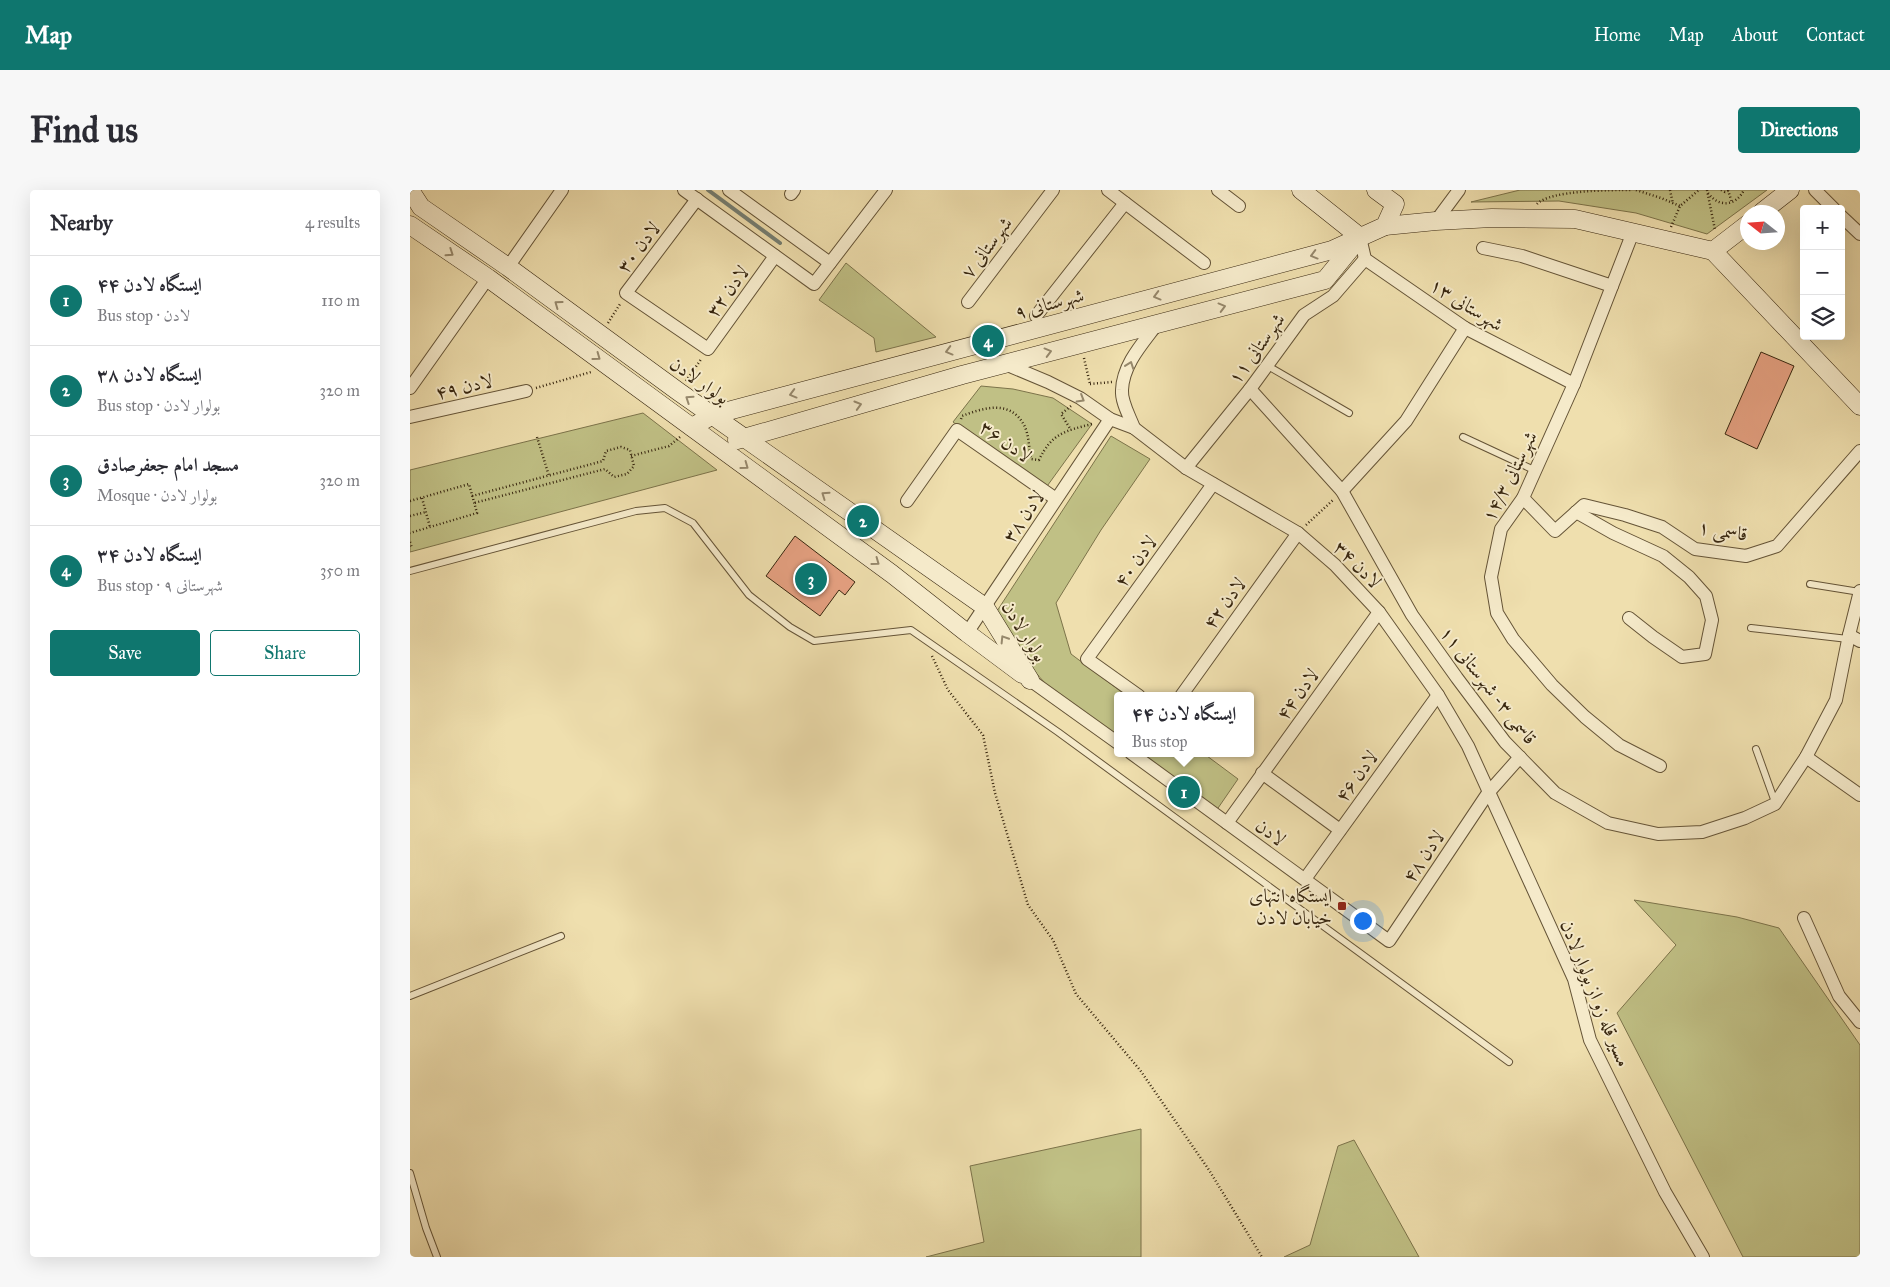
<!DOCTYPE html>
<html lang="en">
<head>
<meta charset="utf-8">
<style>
	body { margin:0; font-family:"IM FELL Great Primer",Amiri,serif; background:#f7f7f7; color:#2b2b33 }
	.controls { position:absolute; right:15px; top:15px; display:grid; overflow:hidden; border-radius:5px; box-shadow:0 5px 20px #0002 }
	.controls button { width:45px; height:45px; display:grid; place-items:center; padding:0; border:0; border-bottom:1px solid #e1e1e2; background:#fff; color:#2b2b33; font:25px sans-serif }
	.compass { position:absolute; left:1330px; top:15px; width:45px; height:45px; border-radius:50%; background:#fff; box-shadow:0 5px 20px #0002; rotate:287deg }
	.you { position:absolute; left:952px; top:730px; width:18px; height:18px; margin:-12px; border:4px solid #fff; border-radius:50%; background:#1a73e8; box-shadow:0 0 0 8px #1a73e833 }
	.badge { display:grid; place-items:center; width:32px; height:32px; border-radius:50%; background:#0f766e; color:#fff; font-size:16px; font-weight:700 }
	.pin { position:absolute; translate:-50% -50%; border:2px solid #fff; box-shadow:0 1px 5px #0006 }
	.popup { position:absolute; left:704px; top:502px; width:140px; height:65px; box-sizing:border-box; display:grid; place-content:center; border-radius:5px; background:#fff; filter:drop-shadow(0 1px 4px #0005); font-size:16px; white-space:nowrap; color:#7c7c81 }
	.popup b { font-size:19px; color:#2b2b33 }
	.popup::after { content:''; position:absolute; left:50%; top:100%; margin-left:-10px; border:10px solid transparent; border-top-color:#fff }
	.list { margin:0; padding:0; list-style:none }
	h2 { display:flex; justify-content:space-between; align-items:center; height:65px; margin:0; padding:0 20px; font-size:21px }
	h2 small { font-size:16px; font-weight:400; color:#7c7c81 }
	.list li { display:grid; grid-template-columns:32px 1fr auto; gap:15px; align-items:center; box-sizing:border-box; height:90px; padding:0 20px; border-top:1px solid #e1e1e2 }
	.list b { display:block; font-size:19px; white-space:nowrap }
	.list p { margin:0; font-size:16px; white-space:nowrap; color:#7c7c81 }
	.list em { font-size:16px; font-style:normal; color:#7c7c81 }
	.actions { display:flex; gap:10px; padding:15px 20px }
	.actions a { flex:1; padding:11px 0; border:1px solid #0f766e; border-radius:5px; text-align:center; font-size:18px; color:#0f766e }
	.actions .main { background:#0f766e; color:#fff }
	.icon { flex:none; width:28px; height:28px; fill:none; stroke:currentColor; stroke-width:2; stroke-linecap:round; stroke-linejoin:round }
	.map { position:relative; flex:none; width:1450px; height:1067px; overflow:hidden; border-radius:5px }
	header { display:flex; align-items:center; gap:30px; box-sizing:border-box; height:70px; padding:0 25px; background:#0f766e; color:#fff }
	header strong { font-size:24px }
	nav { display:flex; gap:28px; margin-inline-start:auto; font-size:18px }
	.intro { display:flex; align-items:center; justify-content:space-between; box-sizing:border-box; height:120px; padding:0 30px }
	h1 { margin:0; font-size:35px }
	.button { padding:12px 22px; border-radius:5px; background:#0f766e; color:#fff; font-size:18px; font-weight:700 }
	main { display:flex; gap:30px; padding:0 30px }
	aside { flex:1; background:#fff; border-radius:5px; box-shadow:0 5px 20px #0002 }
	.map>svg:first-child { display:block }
</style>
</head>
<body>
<header>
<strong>Map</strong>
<nav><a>Home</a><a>Map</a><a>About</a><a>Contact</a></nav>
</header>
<div class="intro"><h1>Find us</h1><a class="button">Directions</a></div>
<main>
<aside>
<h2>Nearby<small>4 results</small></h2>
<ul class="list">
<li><span class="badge">1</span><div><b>ایستگاه لادن ۴۴</b><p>Bus stop · لادن</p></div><em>110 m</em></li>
<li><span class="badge">2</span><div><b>ایستگاه لادن ۳۸</b><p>Bus stop · بولوار لادن</p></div><em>320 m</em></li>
<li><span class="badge">3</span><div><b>مسجد امام جعفرصادق</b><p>Mosque · بولوار لادن</p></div><em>320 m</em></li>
<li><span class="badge">4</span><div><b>ایستگاه لادن ۳۴</b><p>Bus stop · شهرستانی ۹</p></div><em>350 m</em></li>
</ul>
<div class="actions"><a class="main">Save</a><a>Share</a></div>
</aside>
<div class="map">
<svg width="1450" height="1067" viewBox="0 0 1450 1067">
	<rect width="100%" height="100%" fill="#efdfae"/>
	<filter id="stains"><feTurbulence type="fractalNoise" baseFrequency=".004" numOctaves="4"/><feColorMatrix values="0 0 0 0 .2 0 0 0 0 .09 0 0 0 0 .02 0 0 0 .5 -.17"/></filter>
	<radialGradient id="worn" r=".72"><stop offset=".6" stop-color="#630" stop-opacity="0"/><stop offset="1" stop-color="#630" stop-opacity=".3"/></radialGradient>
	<g fill="#c0c085" stroke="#7c734a">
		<polygon points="1110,0 1357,0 1297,44 1226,23 1149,11 1061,12"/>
		<polygon points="436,73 526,147 466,162 464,148 409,110"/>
		<polygon points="571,196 603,199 643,208 682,234 635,299 543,232"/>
		<polygon points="233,223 307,280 0,362 0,280"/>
		<polygon points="701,246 740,269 691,340 646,413 661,464 717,506 708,506 708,549 644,503 606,461 587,421"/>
		<polygon points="727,563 793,563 828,589 806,621"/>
		<polygon points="1224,710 1327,727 1369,738 1450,855 1450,1067 1333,1067 1207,823 1266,755"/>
		<polygon points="731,939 731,1067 516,1067 574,1052 560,976"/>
		<polygon points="944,950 1009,1067 874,1067 900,1055 928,956"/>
	</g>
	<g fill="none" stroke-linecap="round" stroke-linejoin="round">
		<polyline stroke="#757f73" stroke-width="4" points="298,0 370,53"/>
	</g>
	<g fill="#e7a283" stroke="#37260f">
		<polygon points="1351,162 1384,176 1347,259 1315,244"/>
		<polygon points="385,346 445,392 435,405 429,400 410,426 356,386"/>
	</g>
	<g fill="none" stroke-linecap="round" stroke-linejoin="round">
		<defs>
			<g id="lane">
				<polyline points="858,176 939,223"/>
				<polyline points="1053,247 1124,280"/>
				<polyline points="0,381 226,321 255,318 283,333 339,405 380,437 404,451 501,440 648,542 1099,872"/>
				<polyline points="1400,394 1450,402"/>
				<polyline points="1341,438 1438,449"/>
				<polyline points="1346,559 1365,612"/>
				<polyline points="0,806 151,746"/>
				<polyline points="0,983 16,1038 27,1067"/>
			</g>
			<g id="street">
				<polyline points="274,0 404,94 476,0"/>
				<polyline points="319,0 420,73"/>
				<polyline points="698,0 794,73"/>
				<polyline points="808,0 829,16"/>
				<polyline points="1405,0 1424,19"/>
				<polyline points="381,4 384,0"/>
				<polyline points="287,9 216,103 298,159 365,66"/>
				<polyline points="1431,26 1450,44"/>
				<polyline points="1026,31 1049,0"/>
				<polyline points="1223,42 1164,194 1113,308 1091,339 1081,387 1087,423 1103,449 1142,495 1175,527 1209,555 1250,576"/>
				<polyline points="950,47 955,69 1055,138 1164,194"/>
				<polyline points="1073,58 1112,66 1202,96"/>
				<polyline points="98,77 152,0"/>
				<polyline points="558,112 643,0"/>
				<polyline points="626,126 715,13"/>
				<polyline points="595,174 638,192 670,208 700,229 724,238 776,278 888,343 925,375 969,422 1028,505 1058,556 1164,789 1180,850 1255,1002 1293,1067"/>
				<polyline points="0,198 78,88"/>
				<polyline points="840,199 932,301 1002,425 1047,488 1095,552 1145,603 1198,633 1248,644 1292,642 1335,628 1365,614 1396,567 1426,510 1439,445 1450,401"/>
				<polyline points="0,227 116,201"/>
				<path d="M724 238C720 227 711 212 712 200 713 174 733 153 747 134"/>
				<polyline points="776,278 840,199 894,125 923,106 955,69"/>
				<polyline points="932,301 996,231 1055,138"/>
				<polyline points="1113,308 1145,341 1174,315 1215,325 1252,337 1285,359 1336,366 1367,356 1450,261"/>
				<polyline points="497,311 547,240 646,309"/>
				<polyline points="1166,322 1203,343 1253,366 1279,387 1296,406 1302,430 1295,464 1272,467 1243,447 1219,428"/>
				<polyline points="557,443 700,229"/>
				<polyline points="1439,445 1450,451"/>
				<polyline points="620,490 708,553"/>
				<polyline points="729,506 677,469 803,294"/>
				<polyline points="771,506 888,343"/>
				<polyline points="721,563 979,751 1078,603 1110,567"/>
				<polyline points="1396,567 1450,605"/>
				<polyline points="852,583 930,640"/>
				<polyline points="817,633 969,422"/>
				<polyline points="895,689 1028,505"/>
				<polyline points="1394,728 1429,806 1450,832"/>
			</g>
			<g id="secondary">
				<polyline points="0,0 11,17 98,77 269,202 575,417 620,490"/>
				<polyline points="891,0 950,47"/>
				<polyline points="1352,22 1380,0"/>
				<polyline points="0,35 78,88 482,384 557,443 612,484"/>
				<polyline points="975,36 1026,31 1082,28 1165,29 1303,61"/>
				<polyline points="1303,61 1450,216"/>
				<polyline points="1303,61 1338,34"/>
				<polyline points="282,237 303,225 922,60 975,36 985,14 966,0"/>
				<polyline points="327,250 552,185 915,90 946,52"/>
			</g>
		</defs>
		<use href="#lane" stroke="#655437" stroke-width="8"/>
		<use href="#street" stroke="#655437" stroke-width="14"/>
		<use href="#secondary" stroke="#37260f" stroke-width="19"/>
		<g stroke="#37260f" stroke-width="2.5" stroke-dasharray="1 2.5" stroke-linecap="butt">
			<polyline points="1226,0 1251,8 1270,16"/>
			<polyline points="1260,0 1263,14"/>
			<polyline points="1297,0 1305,40"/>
			<polyline points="1311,0 1315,2 1320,0"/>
			<polyline points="1318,0 1322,13"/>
			<path d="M1298 3C1309 18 1326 16 1334 0"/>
			<path d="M1127 14C1140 0 1202 0 1222 0"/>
			<polyline points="1261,37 1270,16 1289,0"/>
			<polyline points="198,133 210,114"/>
			<polyline points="674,168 680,194"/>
			<polyline points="276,191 292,168"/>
			<polyline points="680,194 702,192"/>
			<polyline points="126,198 181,182"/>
			<polyline points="661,216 651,224 661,240"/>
			<path d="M551 229 552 226C573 218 600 209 614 235 619 244 619 259 621 269L629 270C642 243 655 241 682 234"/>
			<polyline points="127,247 139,286"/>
			<polyline points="221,266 259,256 270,247"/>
			<polyline points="62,306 193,271 196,261 211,257 220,260 224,276 217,284 204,287 195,279 64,313"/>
			<polyline points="12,308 20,337"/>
			<polyline points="0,311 59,294 67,323 0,343"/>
			<polyline points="0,326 16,322"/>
			<polyline points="896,335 923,310"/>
			<polyline points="0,352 2,358"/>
			<polyline points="522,466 538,500 573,545 585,603 618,715 643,750 666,804 730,880 799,980 852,1067"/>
		</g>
		<use href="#lane" stroke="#f5eaca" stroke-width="6"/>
		<use href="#street" stroke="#f5eaca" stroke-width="12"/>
		<use href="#secondary" stroke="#f5eaca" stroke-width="18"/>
	</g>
	<defs><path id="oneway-chevron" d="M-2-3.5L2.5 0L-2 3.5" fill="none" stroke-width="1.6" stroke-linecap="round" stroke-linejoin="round" transform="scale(1.25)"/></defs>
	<g stroke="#96886c">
		<use href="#oneway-chevron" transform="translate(40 63) rotate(34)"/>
		<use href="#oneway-chevron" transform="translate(904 65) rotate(165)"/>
		<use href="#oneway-chevron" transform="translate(747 106) rotate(165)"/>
		<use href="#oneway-chevron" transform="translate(148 114) rotate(-144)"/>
		<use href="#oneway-chevron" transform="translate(812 117) rotate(-15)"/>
		<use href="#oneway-chevron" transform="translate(539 161) rotate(165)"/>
		<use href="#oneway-chevron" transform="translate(638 162) rotate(-15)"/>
		<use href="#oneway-chevron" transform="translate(187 167) rotate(36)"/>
		<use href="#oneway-chevron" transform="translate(720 175) rotate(-70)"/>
		<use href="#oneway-chevron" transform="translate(383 204) rotate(165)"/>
		<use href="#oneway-chevron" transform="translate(279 209) rotate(-146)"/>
		<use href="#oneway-chevron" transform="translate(671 209) rotate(31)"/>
		<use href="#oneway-chevron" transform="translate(448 215) rotate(-16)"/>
		<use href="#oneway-chevron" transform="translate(335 276) rotate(36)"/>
		<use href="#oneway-chevron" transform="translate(415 305) rotate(-145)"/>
		<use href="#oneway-chevron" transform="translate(466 372) rotate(36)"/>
		<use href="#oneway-chevron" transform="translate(594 449) rotate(-122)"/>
	</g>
	<rect fill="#8f2418" stroke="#f5eaca" stroke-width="2" x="927" y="711" width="10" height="10" rx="2.5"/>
	<g text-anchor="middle" stroke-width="4" stroke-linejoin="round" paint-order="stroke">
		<g font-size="19" fill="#37260f" stroke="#f5eaca">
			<text transform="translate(228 57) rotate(-53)" y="7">لادن ۳۰</text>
			<text transform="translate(576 57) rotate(-53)" y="7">شهرستانی ۷</text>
			<text transform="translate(317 101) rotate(-54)" y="7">لادن ۳۲</text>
			<text transform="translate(639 113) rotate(-15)" y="7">شهرستانی ۹</text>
			<text transform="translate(1057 114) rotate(32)" y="7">شهرستانی ۱۳</text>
			<text transform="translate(846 158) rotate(-54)" y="7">شهرستانی ۱۱</text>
			<text transform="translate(290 190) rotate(35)" y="7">بولوار لادن</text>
			<text transform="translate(54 196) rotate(-13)" y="7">لادن ۴۹</text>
			<text transform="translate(596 251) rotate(35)" y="7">لادن ۳۶</text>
			<text transform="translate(1099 286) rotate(-63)" y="7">شهرستانی ۱۴/۳</text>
			<text transform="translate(613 326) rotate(-56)" y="7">لادن ۳۸</text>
			<text transform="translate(1313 340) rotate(9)" y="7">قاسمی ۱</text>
			<text transform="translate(725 371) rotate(-54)" y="7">لادن ۴۰</text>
			<text transform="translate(948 374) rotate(45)" y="7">لادن ۳۴</text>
			<text transform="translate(814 413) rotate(-54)" y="7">لادن ۴۲</text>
			<text transform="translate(615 441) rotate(58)" y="7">بولوار لادن</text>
			<text transform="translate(1079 495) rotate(52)" y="7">قاسمی ۳- شهرستانی ۱۱</text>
			<text transform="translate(887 504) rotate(-54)" y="7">لادن ۴۴</text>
			<text transform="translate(946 586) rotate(-54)" y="7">لادن ۴۶</text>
			<text transform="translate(861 642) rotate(36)" y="7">لادن</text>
			<text transform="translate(1013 666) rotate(-56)" y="7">لادن ۴۸</text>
			<text transform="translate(1186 803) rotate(68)" y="7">مسیر قله زو از بولوار لادن</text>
		</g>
		<g font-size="19" fill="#37260f" stroke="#f5eaca" text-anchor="end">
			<text x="922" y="712">ایستگاه انتهای<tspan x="922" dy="22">خیابان لادن</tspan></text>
		</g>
	</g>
	<rect width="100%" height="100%" filter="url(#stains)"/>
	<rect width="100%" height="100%" fill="url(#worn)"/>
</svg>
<div class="controls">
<button>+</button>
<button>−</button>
<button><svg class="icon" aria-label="layers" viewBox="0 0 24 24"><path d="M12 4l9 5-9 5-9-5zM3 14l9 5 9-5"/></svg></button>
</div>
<svg class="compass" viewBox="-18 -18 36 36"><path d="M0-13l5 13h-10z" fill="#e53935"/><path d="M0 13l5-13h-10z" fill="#7c7c81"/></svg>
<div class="you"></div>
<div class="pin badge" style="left:774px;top:602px">1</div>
<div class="popup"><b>ایستگاه لادن ۴۴</b>Bus stop</div>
<div class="pin badge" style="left:453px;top:331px">2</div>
<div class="pin badge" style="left:401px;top:389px">3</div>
<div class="pin badge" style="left:578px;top:151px">4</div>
</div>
</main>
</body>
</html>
